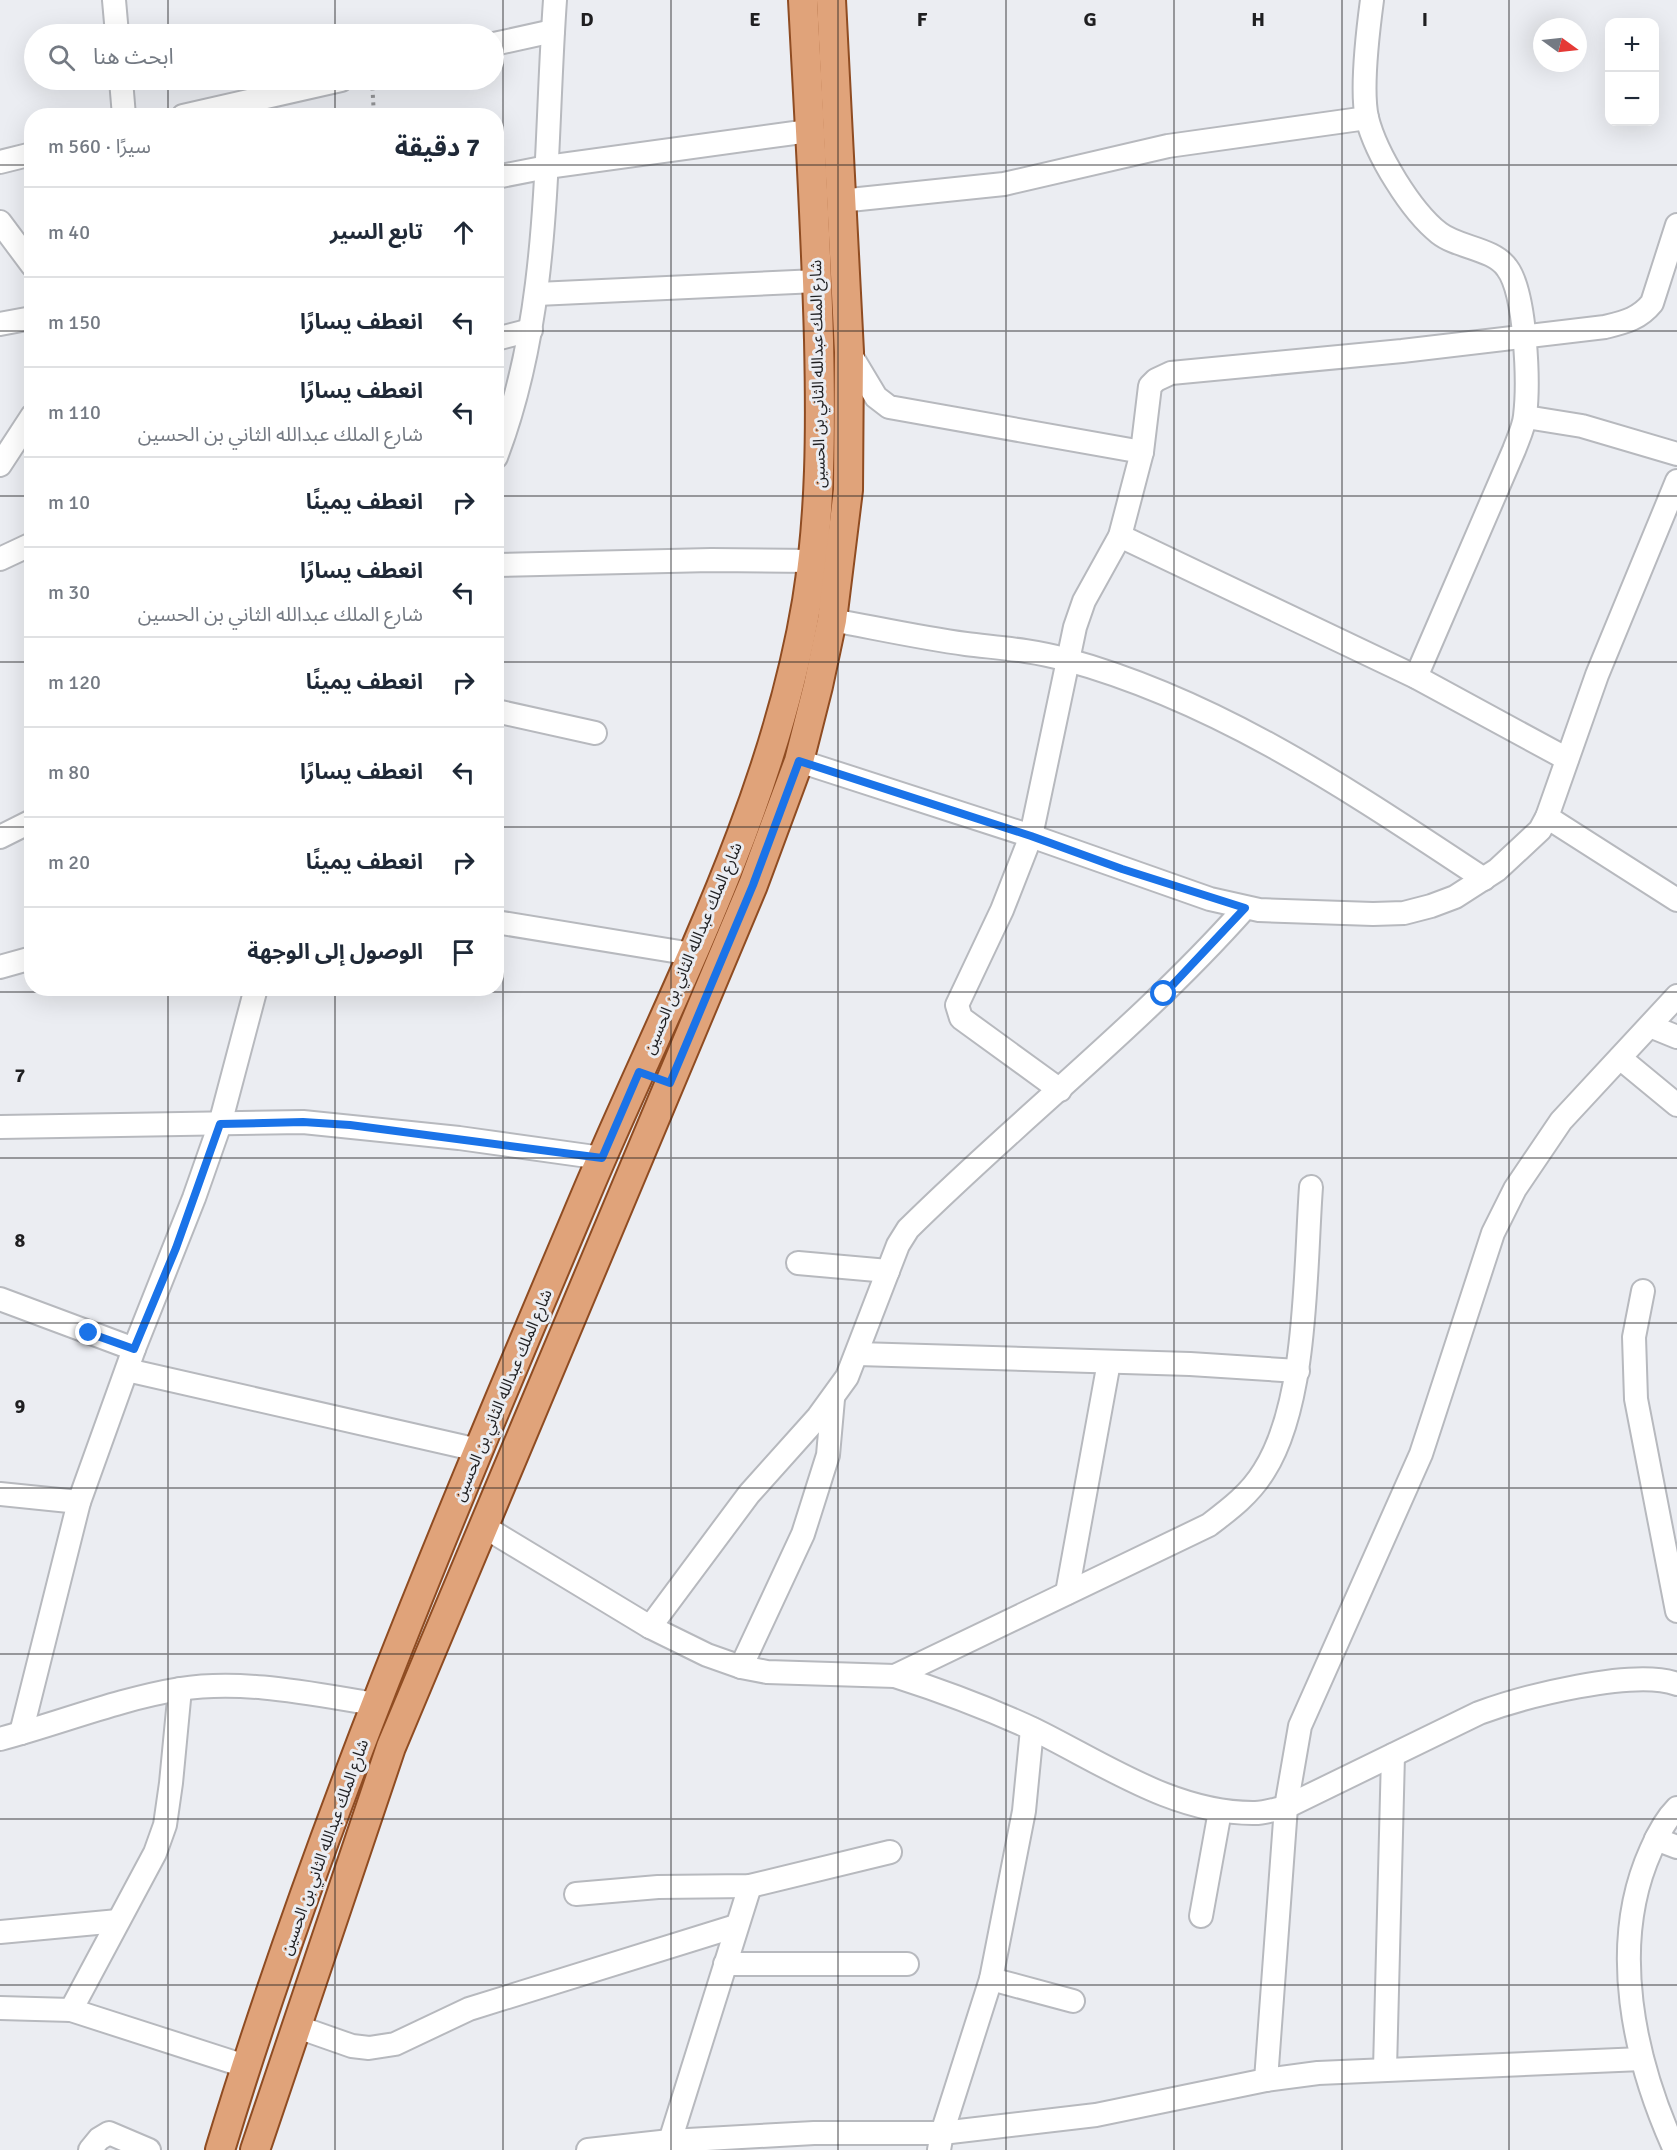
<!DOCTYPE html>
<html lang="ar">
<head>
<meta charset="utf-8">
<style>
	body { margin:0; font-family:Signika,"Noto Sans Arabic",sans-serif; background:#f2f2f3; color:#1f2937; direction:rtl }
	.controls { position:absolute; right:18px; top:18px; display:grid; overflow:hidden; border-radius:12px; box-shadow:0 6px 24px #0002 }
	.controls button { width:54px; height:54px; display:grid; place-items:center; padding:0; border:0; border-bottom:2px solid #e0e1e3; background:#fff; color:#1f2937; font:30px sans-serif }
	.compass { position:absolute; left:1533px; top:18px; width:54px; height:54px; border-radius:50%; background:#fff; box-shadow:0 6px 24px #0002; rotate:105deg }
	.stop { position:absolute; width:18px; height:18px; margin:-14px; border:4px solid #1a73e8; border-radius:50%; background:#fff }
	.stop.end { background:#1a73e8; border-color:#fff; box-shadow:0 2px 6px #0008 }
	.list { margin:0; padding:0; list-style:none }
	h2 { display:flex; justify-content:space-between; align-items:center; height:78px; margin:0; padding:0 24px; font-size:26px }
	h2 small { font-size:20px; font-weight:400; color:#747a83 }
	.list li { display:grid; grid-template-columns:39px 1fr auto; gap:18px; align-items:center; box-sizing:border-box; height:90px; padding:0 24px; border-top:2px solid #e0e1e3 }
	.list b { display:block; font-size:22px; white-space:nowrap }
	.list p { margin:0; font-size:20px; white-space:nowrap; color:#747a83 }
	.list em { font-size:20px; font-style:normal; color:#747a83 }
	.icon { flex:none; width:33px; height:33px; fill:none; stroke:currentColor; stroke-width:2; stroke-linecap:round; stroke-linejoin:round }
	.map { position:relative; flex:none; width:1677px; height:2150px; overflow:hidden; direction:ltr }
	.search { position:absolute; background:#fff; box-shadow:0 6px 24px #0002; left:24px; top:24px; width:480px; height:66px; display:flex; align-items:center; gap:15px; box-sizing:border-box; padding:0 21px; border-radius:33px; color:#747a83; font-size:22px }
	.panel { position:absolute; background:#fff; box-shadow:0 6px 24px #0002; left:24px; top:108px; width:480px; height:888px; border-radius:24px; direction:rtl }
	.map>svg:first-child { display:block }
</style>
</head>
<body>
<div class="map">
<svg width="1677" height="2150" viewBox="0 0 1677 2150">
	<rect width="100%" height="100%" fill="#ebedf2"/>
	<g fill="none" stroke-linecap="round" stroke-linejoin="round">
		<defs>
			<g id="minor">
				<polyline points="114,0 117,34"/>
				<path d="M1372 0C1368 30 1361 91 1367 118 1376 154 1411 211 1439 233 1458 248 1493 248 1507 268 1526 293 1529 383 1525 416 1524 427 1518 439 1514 450L1416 677"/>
				<polyline points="494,44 553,31"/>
				<polyline points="121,80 124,116"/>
				<polyline points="183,116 341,80"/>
				<polyline points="0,162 32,154"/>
				<polyline points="496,177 547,167 809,131"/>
				<polyline points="840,201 1004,184 1168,146 1367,118"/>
				<polyline points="0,222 32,265"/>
				<polyline points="537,294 817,281"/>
				<polyline points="0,324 32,318"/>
				<polyline points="496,339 531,330"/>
				<polyline points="849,352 876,397 889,407 1142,452"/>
				<polyline points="1526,417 1582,426 1677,454"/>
				<path d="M496 457C552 310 544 154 555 0"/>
				<polyline points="0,465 32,416"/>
				<polyline points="1120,536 1416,677 1567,759"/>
				<polyline points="0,559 32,544"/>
				<polyline points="496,565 711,560 812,561"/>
				<path d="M832 620C876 628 921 638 966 644 999 648 1032 650 1064 659 1220 701 1352 792 1484 879"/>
				<polyline points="496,711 595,733"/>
				<polyline points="799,761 1031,836 1210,899 1259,910 1373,914 1404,913 1431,906 1455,897 1497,870 1540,830 1547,817 1597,675 1677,481"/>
				<polyline points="1547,817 1677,900"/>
				<polyline points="0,837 32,821"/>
				<polyline points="496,922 692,954"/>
				<polyline points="0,967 32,958"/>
				<polyline points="1650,1026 1677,1037"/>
				<polyline points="1620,1058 1677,1105"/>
				<path d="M1060 1090 961 1018 957 1005 1002 910 1031 836 1075 627 1084 601 1120 536 1142 452 1150 386 1156 380 1171 373 1402 351 1605 327C1625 322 1639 319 1652 303L1677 225"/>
				<polyline points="0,1127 303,1122 459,1138 602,1158"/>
				<polyline points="798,1263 888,1271"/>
				<polyline points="1643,1291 1634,1337 1636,1399 1677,1611"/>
				<polyline points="0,1299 134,1349"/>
				<polyline points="858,1354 1190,1364 1298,1371"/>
				<polyline points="127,1370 478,1450"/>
				<polyline points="0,1494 79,1502"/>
				<path d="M483 1526 650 1627 707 1655 741 1667 767 1672 895 1676 1209 1525C1230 1509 1250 1494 1264 1471 1308 1402 1305 1268 1311 1187"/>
				<polyline points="1067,1593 1109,1362"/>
				<path d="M650 1627 749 1494 818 1417 847 1377 898 1245 908 1229C1018 1120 1141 1025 1245 908"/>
				<polyline points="741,1667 803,1534 828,1455 833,1399"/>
				<path d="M895 1676C942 1691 990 1709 1035 1730 1104 1764 1175 1814 1255 1813 1265 1813 1276 1809 1286 1807L1479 1713C1522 1697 1634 1668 1677 1684"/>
				<polyline points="21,1733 79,1502 134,1349 194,1198 220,1124 256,988"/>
				<path d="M0 1739C60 1723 119 1699 180 1689 244 1679 312 1694 375 1704"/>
				<polyline points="1656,1839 1677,1847"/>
				<polyline points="576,1894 658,1887 750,1886 890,1852"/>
				<polyline points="1201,1916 1220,1811"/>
				<polyline points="0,1932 118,1921"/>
				<polyline points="725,1964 907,1964"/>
				<polyline points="991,1979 1073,2001"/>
				<polyline points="0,2008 71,2010 245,2066"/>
				<polyline points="71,2010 155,1853 165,1825 171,1783 180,1689"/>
				<polyline points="295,2026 352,2046 369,2048 395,2044 469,2009 736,1926"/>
				<polyline points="1385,2069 1393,1755"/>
				<polyline points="1266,2080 1286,1807 1300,1726 1421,1454 1493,1233 1515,1189 1561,1121 1677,996"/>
				<polyline points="670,2141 750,1886"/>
				<polyline points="90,2150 99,2139 109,2133 149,2150"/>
				<polyline points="588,2150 670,2141 814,2133 942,2133 1096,2115 1266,2080 1318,2073 1642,2059"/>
				<polyline points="939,2150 942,2133 991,1979 1024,1811 1032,1729"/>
				<path d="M1675 2150C1634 2060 1608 1945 1651 1850 1657 1836 1666 1819 1677 1808"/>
			</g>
			<g id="major">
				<path d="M220 2150C320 1820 456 1502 590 1185 671 995 773 806 807 601 821 514 821 428 819 340 816 227 809 113 803 0"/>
				<polyline points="255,2150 391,1747 753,885 799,761 818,686 832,620 848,490 849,352 831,0"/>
			</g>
		</defs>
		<use href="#minor" stroke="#b7b9be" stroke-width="26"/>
		<use href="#major" stroke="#8f4c22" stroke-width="32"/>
		<polyline stroke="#949598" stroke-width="4" stroke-dasharray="3 4.5" stroke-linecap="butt" points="372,80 374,116"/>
		<use href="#minor" stroke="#fff" stroke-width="22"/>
		<use href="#major" stroke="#e0a37a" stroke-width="28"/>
	</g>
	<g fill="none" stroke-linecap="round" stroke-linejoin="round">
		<polyline stroke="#1a73e8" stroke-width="8" points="89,1333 134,1349 176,1248 220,1124 303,1122 350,1125 602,1158 639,1072 670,1083 753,885 799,761 1031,836 1122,869 1245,908 1164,994"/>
	</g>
	<path fill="none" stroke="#1f1f21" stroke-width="1.5" stroke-opacity="0.55" d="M168 0V34M335 0V34M503 0V2150M671 0V2150M838 0V2150M1006 0V2150M1174 0V2150M1342 0V2150M1509 0V2150M168 80V116M335 80V116M0 165H32M496 165H1677M0 331H32M496 331H1677M0 496H32M496 496H1677M0 662H32M496 662H1677M0 827H32M496 827H1677M168 988V2150M335 988V2150M0 992H1677M0 1158H1677M0 1323H1677M0 1488H1677M0 1654H1677M0 1819H1677M0 1985H1677"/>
	<g text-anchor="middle" stroke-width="6" stroke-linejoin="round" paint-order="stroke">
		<g font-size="16" fill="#1f1f21" stroke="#ebedf2">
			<text transform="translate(817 374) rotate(-91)" y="6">شارع الملك عبدالله الثاني بن الحسين</text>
			<text transform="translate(692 948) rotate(-67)" y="6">شارع الملك عبدالله الثاني بن الحسين</text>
			<text transform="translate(502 1395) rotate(-67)" y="6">شارع الملك عبدالله الثاني بن الحسين</text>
			<text transform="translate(324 1847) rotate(-70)" y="6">شارع الملك عبدالله الثاني بن الحسين</text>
		</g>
	</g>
	<g font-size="20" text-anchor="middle" font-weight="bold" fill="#1f1f21" stroke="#ebedf2" stroke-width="6" stroke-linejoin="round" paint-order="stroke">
		<text x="587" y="26">D</text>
		<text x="755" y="26">E</text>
		<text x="922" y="26">F</text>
		<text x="1090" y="26">G</text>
		<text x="1258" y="26">H</text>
		<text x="1425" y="26">I</text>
		<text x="20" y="1082">7</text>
		<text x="20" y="1247">8</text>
		<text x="20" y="1413">9</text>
	</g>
</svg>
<div class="controls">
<button>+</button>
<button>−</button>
</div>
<svg class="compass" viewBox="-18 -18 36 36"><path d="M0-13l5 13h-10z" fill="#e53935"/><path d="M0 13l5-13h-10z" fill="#747a83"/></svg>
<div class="stop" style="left:1164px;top:994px"></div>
<div class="stop end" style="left:89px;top:1333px"></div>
<div class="search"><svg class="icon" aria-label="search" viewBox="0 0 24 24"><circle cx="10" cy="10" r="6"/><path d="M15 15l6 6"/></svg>ابحث هنا</div>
<section class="panel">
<h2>7 دقيقة<small>سيرًا · 560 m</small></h2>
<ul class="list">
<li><svg class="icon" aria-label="ahead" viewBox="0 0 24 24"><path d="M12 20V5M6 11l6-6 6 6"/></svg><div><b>تابع السير</b></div><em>40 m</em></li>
<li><svg class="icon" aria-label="left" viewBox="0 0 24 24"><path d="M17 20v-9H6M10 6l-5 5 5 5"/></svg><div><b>انعطف يسارًا</b></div><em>150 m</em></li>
<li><svg class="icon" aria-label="left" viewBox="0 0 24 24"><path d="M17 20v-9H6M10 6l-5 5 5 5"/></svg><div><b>انعطف يسارًا</b><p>شارع الملك عبدالله الثاني بن الحسين</p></div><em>110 m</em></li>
<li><svg class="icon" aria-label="right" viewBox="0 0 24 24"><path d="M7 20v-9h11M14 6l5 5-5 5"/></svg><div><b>انعطف يمينًا</b></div><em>10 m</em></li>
<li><svg class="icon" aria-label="left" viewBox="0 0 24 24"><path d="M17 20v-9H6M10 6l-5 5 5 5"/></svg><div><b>انعطف يسارًا</b><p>شارع الملك عبدالله الثاني بن الحسين</p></div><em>30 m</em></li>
<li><svg class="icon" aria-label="right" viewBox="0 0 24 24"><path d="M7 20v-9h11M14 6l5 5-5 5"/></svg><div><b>انعطف يمينًا</b></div><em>120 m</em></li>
<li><svg class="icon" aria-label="left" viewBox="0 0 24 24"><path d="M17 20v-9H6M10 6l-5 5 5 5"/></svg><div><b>انعطف يسارًا</b></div><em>80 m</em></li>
<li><svg class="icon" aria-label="right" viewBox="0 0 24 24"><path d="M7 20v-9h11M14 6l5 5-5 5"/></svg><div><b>انعطف يمينًا</b></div><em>20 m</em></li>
<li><svg class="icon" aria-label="arrive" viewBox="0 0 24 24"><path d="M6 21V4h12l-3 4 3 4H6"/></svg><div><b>الوصول إلى الوجهة</b></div></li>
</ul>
</section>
</div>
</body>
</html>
